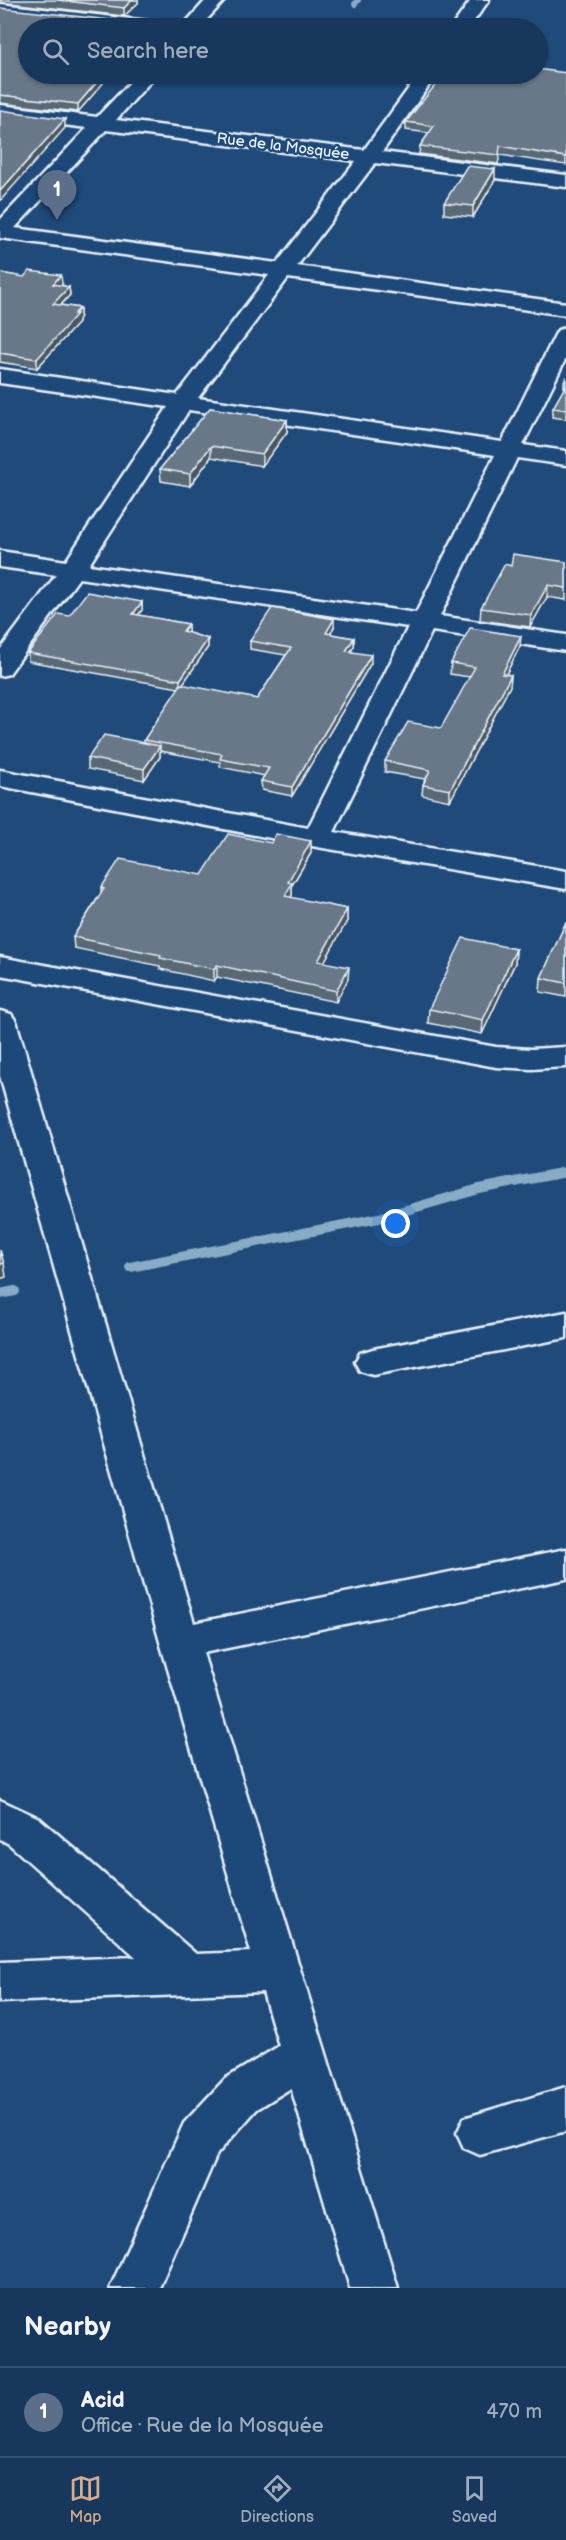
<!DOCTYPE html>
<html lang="en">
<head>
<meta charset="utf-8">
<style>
	body { margin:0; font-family:"Balsamiq Sans",sans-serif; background:#244365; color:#f1f3f6 }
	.you { position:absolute; left:396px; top:1224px; width:21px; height:21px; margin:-15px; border:4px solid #fff; border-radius:50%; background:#1a73e8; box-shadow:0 0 0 9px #1a73e833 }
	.badge { display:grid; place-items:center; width:39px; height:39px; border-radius:50%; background:#d6ab8b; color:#fff; font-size:20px; font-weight:700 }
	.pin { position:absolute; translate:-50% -50px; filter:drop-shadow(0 2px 3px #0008) }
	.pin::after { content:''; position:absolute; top:32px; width:21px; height:18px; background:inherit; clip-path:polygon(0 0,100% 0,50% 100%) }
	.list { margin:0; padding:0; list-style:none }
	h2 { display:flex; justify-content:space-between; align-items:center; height:78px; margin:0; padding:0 24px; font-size:26px }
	h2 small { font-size:20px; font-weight:400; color:#9eacbb }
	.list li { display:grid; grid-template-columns:39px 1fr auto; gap:18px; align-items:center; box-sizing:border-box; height:90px; padding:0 24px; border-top:2px solid #365272 }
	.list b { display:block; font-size:22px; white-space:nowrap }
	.list p { margin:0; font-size:20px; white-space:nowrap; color:#9eacbb }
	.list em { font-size:20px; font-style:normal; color:#9eacbb }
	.icon { flex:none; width:33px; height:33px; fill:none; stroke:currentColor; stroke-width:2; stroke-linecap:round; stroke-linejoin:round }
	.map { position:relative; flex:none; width:566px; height:2288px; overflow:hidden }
	.search { position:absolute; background:#17385c; box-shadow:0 2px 4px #0004; left:18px; right:18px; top:18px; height:66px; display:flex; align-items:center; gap:15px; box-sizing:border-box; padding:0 21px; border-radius:33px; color:#9eacbb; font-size:22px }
	.sheet { height:168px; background:#17385c }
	nav { display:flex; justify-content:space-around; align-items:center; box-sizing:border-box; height:84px; border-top:2px solid #365272; background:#17385c; font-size:16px; color:#9eacbb }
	nav a { display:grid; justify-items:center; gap:3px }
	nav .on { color:#d6ab8b }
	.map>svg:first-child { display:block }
</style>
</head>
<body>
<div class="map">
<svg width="566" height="2288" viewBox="0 0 566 2288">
	<rect width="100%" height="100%" fill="#1f4a7a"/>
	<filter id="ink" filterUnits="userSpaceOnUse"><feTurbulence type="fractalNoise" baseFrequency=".0167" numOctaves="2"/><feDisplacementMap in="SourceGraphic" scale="12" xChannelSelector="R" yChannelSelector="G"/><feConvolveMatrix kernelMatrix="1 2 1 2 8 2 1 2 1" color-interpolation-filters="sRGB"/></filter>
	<g filter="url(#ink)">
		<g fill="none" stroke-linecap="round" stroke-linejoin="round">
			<polyline stroke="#88abc6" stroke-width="6" points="355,4 358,0"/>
			<g stroke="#88abc6" stroke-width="10">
				<polyline points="130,1267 379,1218 479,1189 566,1172"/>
				<polyline points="0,1294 15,1291"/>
			</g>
			<defs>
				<g id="minor">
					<polygon points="206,0 225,0 199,28 181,28"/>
					<polygon points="471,0 489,0 469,28 451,28"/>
					<polygon points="0,4 166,23 172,24 175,28 124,28 0,14"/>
					<path d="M138 74H157L116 120 364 150 419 74H437L382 152 566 175V187L375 163 297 266 566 303V315L288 278 198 398 502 442 555 335 558 330 566 328V358L523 445 566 451V465L517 458 440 616 566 635V651L432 631 334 832 566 871V889L317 847 0 786V770L308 828 408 627 79 578 9 674 0 676V650L56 575 0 567V551L66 561 168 407 0 383V369L177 395 269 275 0 238V220L87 128 0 117V105L97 117ZM106 130 356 161 277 263 15 228ZM189 410 495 455 416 613 89 565Z"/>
					<polygon points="0,957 496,1047 531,1049 566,1047 566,1067 531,1069 496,1067 0,975"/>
					<polygon points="0,1011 11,1014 16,1021 194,1623 566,1549 566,1579 203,1653 398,2288 350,2288 291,2088 257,2109 217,2154 159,2288 110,2288 184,2123 225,2079 279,2046 263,1992 0,2002 0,1962 136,1957 9,1844 0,1839 0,1800 39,1818 196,1954 251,1952 160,1642 0,1076"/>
					<polygon points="566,1312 566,1338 373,1375 360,1371 355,1362 360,1353 373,1349"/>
					<polygon points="566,2087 566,2131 480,2155 464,2148 457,2133 464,2118"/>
				</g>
			</defs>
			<use href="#minor" stroke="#e8f1f8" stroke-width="5"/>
			<use href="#minor" fill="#1f4a7a" fill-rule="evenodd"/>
		</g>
		<g fill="#596775" stroke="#e8f1f8" stroke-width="1.5">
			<polygon points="0,0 138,0 138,3 124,16 0,2"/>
			<polygon points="0,8 28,74 111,74 78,112 0,103"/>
			<polygon points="566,73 566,165 500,155 498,164 419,154 420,146 429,133 406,130 406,122 479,78"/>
			<polygon points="495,180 473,217 444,214 444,203"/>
			<polygon points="0,273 62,284 60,285 69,287 70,295 61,305 80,308 80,316 78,320 78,323 37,368 0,362"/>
			<polygon points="566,378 566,419 552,417 553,408 564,389 564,381"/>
			<polygon points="210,408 287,420 287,432 262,466 211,457 190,486 161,481 160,469"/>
			<polygon points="566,562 566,600 547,597 530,627 480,620 481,608 511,566"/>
			<polygon points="142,602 142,610 138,615 188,624 188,633 208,639 208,647 182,685 257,699 286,655 250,649 250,641 334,627 330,634 354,638 354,646 351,651 371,663 292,796 262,790 261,781 265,776 220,767 220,762 160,751 160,757 144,780 88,769 88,758 144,743 144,740 179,688 28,661 28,653 69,616"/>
			<polygon points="520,646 506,674 511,675 510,686 450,801 422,795 423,785 425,779 385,772 385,761 441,728 470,677 450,674 451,663"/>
			<polygon points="311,853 292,885 292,895 291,898 347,909 347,921 324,962 348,979 336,1002 217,977 214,981 160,969 160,966 74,948 73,937 101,893 101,888 202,875"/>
			<polygon points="566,922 566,997 540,992 541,978"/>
			<polygon points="516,949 515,963 482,1034 428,1023 429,1009"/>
		</g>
		<g fill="#49545f" stroke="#e8f1f8" stroke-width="1.5">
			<polygon points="132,0 138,0 138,3 124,16 124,8"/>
			<polygon points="111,20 111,28 102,28"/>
			<polygon points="104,74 111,74 78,112 78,104"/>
			<polygon points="65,119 65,128 0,201 0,191"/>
			<polygon points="495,169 495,180 473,217 473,206"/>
			<polygon points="61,275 62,284 53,293 53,284"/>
			<polygon points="69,287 70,295 54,312 53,304"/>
			<polygon points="80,308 80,316 78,320 78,323 37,368 37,359"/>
			<polygon points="287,420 287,432 262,466 262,454"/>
			<polygon points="211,446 211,457 190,486 190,474"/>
			<polygon points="548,585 547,597 530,627 531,615"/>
			<polygon points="142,602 142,610 133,622 133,614"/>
			<polygon points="334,619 334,627 326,641 326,633"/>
			<polygon points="188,624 188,632 184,639 183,631"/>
			<polygon points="521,636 520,646 501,684 502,674"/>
			<polygon points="354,638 354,646 346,659 346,651"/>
			<polygon points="208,639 208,647 180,688 180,680"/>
			<polygon points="371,655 371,663 292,796 292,787"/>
			<polygon points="511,675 510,686 450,801 450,790"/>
			<polygon points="160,746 160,757 144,780 144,769"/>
			<polygon points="311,841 311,853 292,885 292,895 285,908 285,896 288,882"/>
			<polygon points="347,909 347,921 318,973 318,961"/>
			<polygon points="516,949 515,963 482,1034 483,1020"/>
			<polygon points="217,965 217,977 214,981 214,969"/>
			<polygon points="349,967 348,979 336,1002 336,991"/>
			<polygon points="4,1263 6,1277 0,1279 0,1264"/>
		</g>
		<g fill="#687888" stroke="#e8f1f8" stroke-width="1.5">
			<polygon points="58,0 132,0 124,8"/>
			<polygon points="0,8 111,20 102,28 28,28 28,74 104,74 78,104 0,95"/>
			<polygon points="537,69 566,73 566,157 500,146 499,155 420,146 434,126 406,122 444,74 479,78 481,74 537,74"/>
			<polygon points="0,110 65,119 0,191"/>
			<polygon points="467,166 495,169 473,206 444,203"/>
			<polygon points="29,271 61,275 53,284 69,287 53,304 80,308 74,314 77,314 37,359 0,353 0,273 24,277"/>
			<polygon points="566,385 566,410 553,408"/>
			<polygon points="210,408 287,420 262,454 211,446 190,474 160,469"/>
			<polygon points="513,554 566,562 566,588 548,585 531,615 481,608 505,564 511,566"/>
			<polygon points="87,592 142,602 133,614 188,624 183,631 208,639 180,680 28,653 58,614 69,616"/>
			<polygon points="272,608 334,619 326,633 354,638 346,651 371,655 292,787 261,781 269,768 220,759 222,754 144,740 181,684 257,699 291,648 250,641"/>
			<polygon points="470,628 521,636 502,674 511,675 450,790 423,785 430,770 385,761 408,722 441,728 475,667 451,663"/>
			<polygon points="104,735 160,746 144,769 88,758"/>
			<polygon points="228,834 271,843 276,834 311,841 288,882 292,883 285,896 347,909 318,961 349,967 336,991 217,965 214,969 160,958 161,955 73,937 104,889 101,888 120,859 202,875"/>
			<polygon points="566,922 566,983 541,978"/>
			<polygon points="463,938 516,949 483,1020 429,1009"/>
			<polygon points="0,1250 4,1263 0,1264"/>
		</g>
	</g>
	<g text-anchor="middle" stroke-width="5" stroke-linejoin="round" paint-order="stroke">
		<g font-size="15" fill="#e8f1f8" stroke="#1f4a7a">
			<text transform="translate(283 146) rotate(7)" y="5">Rue de la Mosquée</text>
		</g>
	</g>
</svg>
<div class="you"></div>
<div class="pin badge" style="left:57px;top:220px;background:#5c6f8a">1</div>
<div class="search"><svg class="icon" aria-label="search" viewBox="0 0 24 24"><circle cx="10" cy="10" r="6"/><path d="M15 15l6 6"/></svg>Search here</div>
</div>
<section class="sheet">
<h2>Nearby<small></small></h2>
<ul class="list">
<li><span class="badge" style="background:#5c6f8a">1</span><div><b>Acid</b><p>Office · Rue de la Mosquée</p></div><em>470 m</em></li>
</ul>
</section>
<nav>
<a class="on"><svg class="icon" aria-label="map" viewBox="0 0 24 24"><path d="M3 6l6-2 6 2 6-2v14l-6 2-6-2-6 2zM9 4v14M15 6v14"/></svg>Map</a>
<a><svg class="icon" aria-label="directions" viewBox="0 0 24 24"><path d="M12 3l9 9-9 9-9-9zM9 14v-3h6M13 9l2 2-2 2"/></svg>Directions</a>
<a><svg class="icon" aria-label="saved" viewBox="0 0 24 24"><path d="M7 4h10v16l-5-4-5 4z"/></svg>Saved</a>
</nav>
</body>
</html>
